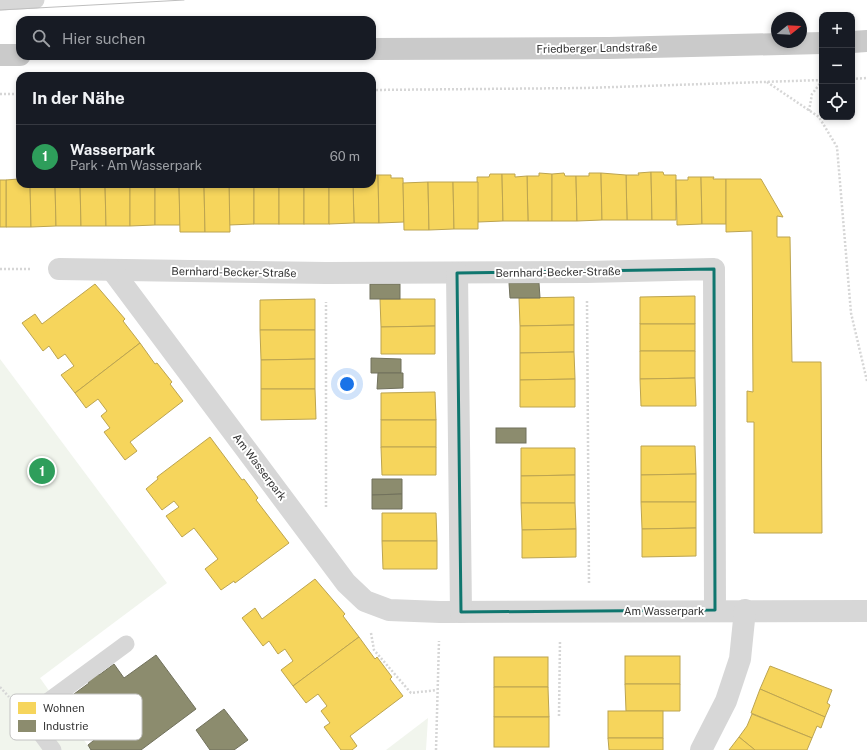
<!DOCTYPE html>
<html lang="de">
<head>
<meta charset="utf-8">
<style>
	body { margin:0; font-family:"Public Sans",sans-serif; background:#20242c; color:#f1f3f6 }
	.controls { position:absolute; right:12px; top:12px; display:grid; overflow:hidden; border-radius:8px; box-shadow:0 2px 6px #0003 }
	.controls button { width:36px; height:36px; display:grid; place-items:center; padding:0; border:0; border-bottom:1px solid #363941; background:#171b24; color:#f1f3f6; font:20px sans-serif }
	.compass { position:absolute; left:771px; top:12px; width:36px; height:36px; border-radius:50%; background:#171b24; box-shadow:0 2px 6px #0003; rotate:72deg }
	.you { position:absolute; left:347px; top:384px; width:14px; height:14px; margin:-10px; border:3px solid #fff; border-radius:50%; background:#1a73e8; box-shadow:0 0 0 6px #1a73e833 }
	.badge { display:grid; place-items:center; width:26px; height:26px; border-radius:50%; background:#2563eb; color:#fff; font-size:13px; font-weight:700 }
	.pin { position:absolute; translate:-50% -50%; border:2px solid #fff; box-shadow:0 1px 4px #0006 }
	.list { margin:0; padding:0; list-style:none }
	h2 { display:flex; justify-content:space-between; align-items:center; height:52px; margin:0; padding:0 16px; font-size:17px }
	h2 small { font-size:13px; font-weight:400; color:#9ea1a6 }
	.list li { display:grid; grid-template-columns:26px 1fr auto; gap:12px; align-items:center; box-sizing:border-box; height:64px; padding:0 16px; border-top:1px solid #363941 }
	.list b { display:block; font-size:15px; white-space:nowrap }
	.list p { margin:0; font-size:13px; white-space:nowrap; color:#9ea1a6 }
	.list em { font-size:13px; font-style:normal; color:#9ea1a6 }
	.icon { flex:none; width:22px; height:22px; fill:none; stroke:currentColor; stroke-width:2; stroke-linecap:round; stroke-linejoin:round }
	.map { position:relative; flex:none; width:867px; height:750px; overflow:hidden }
	.search { position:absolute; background:#171b24; box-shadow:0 2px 6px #0003; left:16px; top:16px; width:360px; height:44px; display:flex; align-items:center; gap:10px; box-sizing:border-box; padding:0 14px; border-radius:12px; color:#9ea1a6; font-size:15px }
	.panel { position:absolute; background:#171b24; box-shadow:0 2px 6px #0003; left:16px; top:72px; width:360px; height:116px; border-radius:12px }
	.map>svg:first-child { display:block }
</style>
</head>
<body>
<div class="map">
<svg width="867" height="750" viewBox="0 0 867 750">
	<rect width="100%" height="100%" fill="#fff"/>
	<g fill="#f1f5ed">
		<polygon points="0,359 167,583 40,678 91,750 0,750"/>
		<polygon points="428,718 426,750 386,750"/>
	</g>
	<g fill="#f6d55c" stroke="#bca450">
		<polygon points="651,172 652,220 627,220 626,175 639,175 638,173"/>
		<polygon points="651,172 663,172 664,175 676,175 676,220 652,220"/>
		<polygon points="539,173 552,174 552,221 528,221 527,176 539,176"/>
		<polygon points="564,173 565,176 576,176 577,221 552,221 552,174"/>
		<polygon points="589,173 601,173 602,220 577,221 576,176 589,176"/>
		<polygon points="601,173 626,175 627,220 602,220"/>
		<polygon points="490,174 502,174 503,221 478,222 477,177 489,177"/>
		<polygon points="502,174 515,174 515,177 527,176 528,221 503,221"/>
		<polygon points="372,175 378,175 379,223 354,223 353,184 372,184"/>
		<polygon points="378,175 391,175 391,178 403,178 404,222 379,223"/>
		<polygon points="688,177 701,177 702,224 677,225 676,180 688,180"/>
		<polygon points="701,177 714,177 713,179 726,179 726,224 702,224"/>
		<polygon points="18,179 20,184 30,184 31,227 6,227 6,180"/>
		<polygon points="726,179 761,179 783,217 777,216 777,237 790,237 792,362 821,362 822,533 754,533 754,422 747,422 747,391 753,392 752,231 726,232"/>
		<rect x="0" y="180" width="6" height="47"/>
		<polygon points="428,182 429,230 404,230 403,183"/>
		<polygon points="428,182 453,182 454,229 429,230"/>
		<polygon points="453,182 478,182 478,229 454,229"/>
		<polygon points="30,184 55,184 56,226 31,227"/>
		<polygon points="55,184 80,184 81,226 56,226"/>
		<polygon points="80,184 105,184 106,226 81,226"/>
		<polygon points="105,184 130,184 130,226 106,226"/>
		<polygon points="130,184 155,184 155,225 130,226"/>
		<polygon points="155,184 179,184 180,225 155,225"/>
		<polygon points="254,184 254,224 229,225 229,184"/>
		<rect x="254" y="184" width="25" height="40"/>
		<rect x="279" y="184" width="25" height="40"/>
		<rect x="304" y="184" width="25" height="40"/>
		<polygon points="329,184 353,184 354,223 329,224"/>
		<polygon points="179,185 204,185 205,232 180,232"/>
		<polygon points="204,185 229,185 230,232 205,232"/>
		<polygon points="95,284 125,319 123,321 140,343 75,393 61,375 74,366 65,354 58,359 49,346 43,351 22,323 35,314 42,324"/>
		<polygon points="695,296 695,324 640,324 640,297"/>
		<polygon points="574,297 574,325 520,326 519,298"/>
		<polygon points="315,299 315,330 260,330 260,300"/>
		<polygon points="380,299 435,299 435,326 381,327"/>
		<rect x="640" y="324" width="55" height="27"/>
		<polygon points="574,325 574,352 520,353 520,326"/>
		<polygon points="435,326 435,354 381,354 381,327"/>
		<polygon points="260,330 315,330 315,359 261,360"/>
		<polygon points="140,343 155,364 157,363 172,382 170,384 183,401 130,442 137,451 125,460 104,432 110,428 101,416 107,411 98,399 86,408 75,393"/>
		<polygon points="640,351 695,351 695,378 640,379"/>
		<polygon points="574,352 575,379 520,380 520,353"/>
		<polygon points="315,359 315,389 261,389 261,360"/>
		<polygon points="695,378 696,406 641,406 640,379"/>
		<polygon points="575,379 575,407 520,407 520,380"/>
		<polygon points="261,389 315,389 316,419 261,420"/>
		<polygon points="435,392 436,420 381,420 381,393"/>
		<rect x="381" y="420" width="55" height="27"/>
		<polygon points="210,437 242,480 244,479 258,498 256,500 289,543 235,583 234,581 221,590 205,569 218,559 194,528 182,537 166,516 179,507 174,501 162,510 146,489 158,479 157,477"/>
		<polygon points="641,446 695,446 696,474 641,475"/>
		<polygon points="381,447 436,447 436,475 382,475"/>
		<polygon points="521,448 575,448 575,475 521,476"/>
		<polygon points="696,474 696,502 641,502 641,475"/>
		<polygon points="575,475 575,503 521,503 521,476"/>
		<polygon points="641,502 696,502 696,528 642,529"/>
		<polygon points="521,503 575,503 576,529 522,530"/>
		<polygon points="382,513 436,513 437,541 382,541"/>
		<polygon points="696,528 696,556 642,557 642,529"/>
		<polygon points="576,529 576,557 522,558 522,530"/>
		<polygon points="382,541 437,541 437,569 383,569"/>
		<polygon points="315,579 345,614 343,616 359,637 293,686 281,670 293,661 285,649 278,654 269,641 263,646 242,618 255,608 262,619"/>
		<polygon points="359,637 375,659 377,657 392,677 390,679 403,696 350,736 357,746 352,750 341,750 324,727 330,723 321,711 327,706 318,694 306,703 293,686"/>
		<rect x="625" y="656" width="55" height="28"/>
		<rect x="494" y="657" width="54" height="30"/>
		<polygon points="770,666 832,690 827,703 830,705 825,717 760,689"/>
		<polygon points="625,684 680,684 680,711 626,711"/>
		<polygon points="494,687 548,687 549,717 494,717"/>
		<polygon points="760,689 825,717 821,728 817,726 812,738 751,713"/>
		<rect x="608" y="711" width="55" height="27"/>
		<polygon points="752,714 812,738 807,750 755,750 739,737 747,726"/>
		<rect x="494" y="717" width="55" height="30"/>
		<polygon points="739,737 755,750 729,750"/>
		<polygon points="608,738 663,738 663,750 609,750"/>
	</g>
	<g fill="#8c8c6e" stroke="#71715c">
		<polygon points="509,283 539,283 540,298 510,298"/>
		<rect x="370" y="284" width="30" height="15"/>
		<polygon points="371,358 401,359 401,373 371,373"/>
		<polygon points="378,373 403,373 403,388 377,389"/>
		<rect x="496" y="428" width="30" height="15"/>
		<polygon points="372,479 402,479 402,494 372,495"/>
		<polygon points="402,494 402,509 372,509 372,495"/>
		<polygon points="156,655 196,709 141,750 91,750 88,745 103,733 74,694 89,683 86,678 96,670 99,675 114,664 124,678"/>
		<polygon points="224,709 248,740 234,750 210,750 196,730"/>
	</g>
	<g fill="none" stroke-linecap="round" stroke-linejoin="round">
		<g stroke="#d6d6d6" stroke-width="2.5" stroke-dasharray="2 2" stroke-linecap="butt">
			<polyline points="852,79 867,78"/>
			<polyline points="767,82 819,117 837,147 851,313 867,381"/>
			<polyline points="372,90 585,88 822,80"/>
			<polyline points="0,94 20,94"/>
			<polyline points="809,111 812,94 822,81"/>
			<polyline points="0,269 31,269"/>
			<polyline points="587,301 589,584"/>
			<polyline points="326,507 326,302"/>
			<polyline points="371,633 374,650 411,693 437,690"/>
			<polyline points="0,687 9,697"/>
			<polyline points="559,716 560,640"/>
			<polyline points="436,750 439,641"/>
		</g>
		<g stroke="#d7d7d7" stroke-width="17">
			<polyline points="0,2 36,0"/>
			<polyline points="53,750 28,716 126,644"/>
		</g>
		<g stroke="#d7d7d7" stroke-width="22">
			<polyline points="59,269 326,273 587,272 714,269 715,610"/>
			<polyline points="112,270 346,583 365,601 389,610 440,612 867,611"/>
			<polyline points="457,273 461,612"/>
			<polyline points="701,750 726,701 740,659 745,610"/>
		</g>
		<g stroke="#cacaca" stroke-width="22">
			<polyline points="852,42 867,41"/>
			<polyline points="372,49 609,48 822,43"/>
			<polyline points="0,55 20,55"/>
		</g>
		<polyline stroke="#bebebe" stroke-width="1" points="0,10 184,0"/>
	</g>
	<path fill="none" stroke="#0f766e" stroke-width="3" stroke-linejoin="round" d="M714 269 715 610 461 612 457 273Z"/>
	<g text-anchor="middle" stroke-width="4" stroke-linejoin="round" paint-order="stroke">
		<g font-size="11" fill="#333" stroke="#fff">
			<text transform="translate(597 48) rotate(-1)" y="4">Friedberger Landstraße</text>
			<text transform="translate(234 272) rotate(1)" y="4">Bernhard-Becker-Straße</text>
			<text transform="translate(558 272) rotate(-1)" y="4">Bernhard-Becker-Straße</text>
			<text transform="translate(260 467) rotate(53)" y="4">Am Wasserpark</text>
			<text x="664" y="615">Am Wasserpark</text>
		</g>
	</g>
	<rect x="10" y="694" width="132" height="46" rx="6" fill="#fff" stroke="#c2c2c2" stroke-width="1"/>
	<rect x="18" y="702" width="18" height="12" fill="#f6d55c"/>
	<rect x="18" y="720" width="18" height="12" fill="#8c8c6e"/>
	<g font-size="11" fill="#333">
		<text x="43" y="712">Wohnen</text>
		<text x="43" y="730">Industrie</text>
	</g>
</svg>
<div class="controls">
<button>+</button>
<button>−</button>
<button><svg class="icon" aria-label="locate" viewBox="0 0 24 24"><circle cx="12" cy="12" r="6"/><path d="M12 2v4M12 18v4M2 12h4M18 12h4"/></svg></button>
</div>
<svg class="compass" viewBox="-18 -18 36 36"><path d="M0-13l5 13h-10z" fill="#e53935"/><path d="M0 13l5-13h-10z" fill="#9ea1a6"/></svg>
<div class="you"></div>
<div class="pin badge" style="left:42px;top:471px;background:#2e9e5b">1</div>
<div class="search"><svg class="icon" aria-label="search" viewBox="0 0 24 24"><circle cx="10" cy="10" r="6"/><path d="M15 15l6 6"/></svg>Hier suchen</div>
<section class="panel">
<h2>In der Nähe<small></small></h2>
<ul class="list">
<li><span class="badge" style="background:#2e9e5b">1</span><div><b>Wasserpark</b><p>Park · Am Wasserpark</p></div><em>60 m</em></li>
</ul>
</section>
</div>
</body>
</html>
